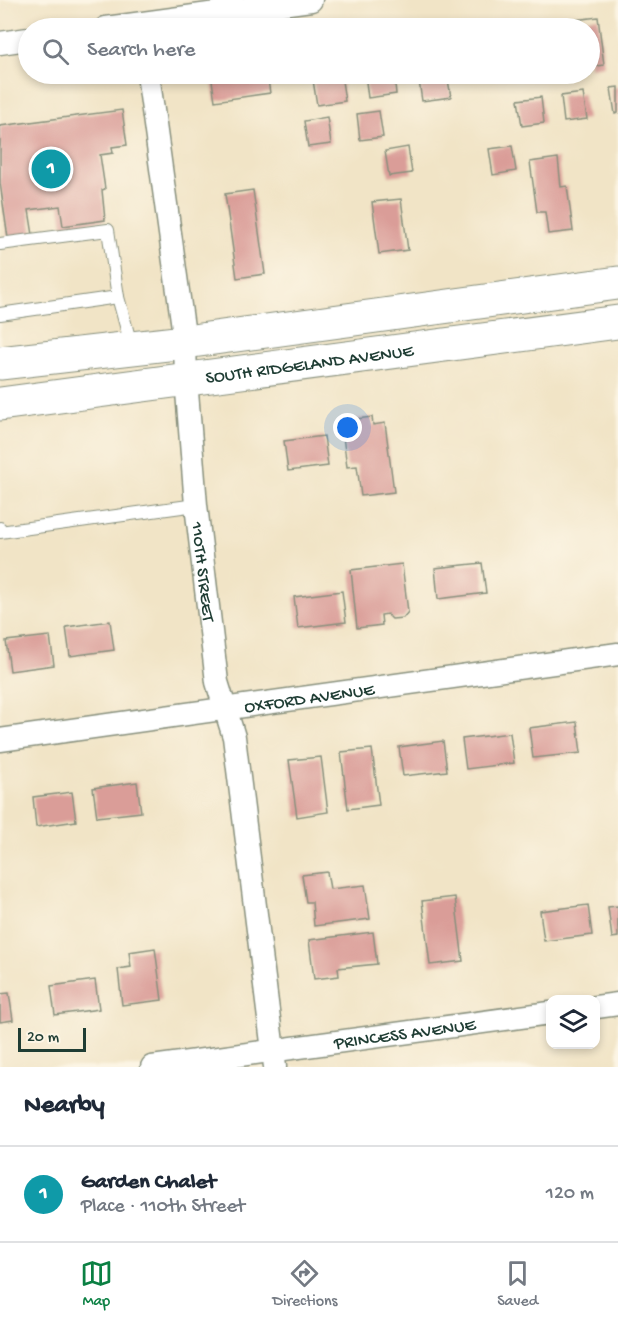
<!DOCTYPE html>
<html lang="en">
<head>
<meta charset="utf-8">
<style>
	body { margin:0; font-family:"Gochi Hand",sans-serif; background:#f2f2f3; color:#1f2937 }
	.controls { position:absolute; right:18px; bottom:18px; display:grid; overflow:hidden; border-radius:12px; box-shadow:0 3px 9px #0003 }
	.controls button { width:54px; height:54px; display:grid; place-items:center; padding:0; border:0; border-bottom:2px solid #e0e1e3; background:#fff; color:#1f2937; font:30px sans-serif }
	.scale { position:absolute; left:18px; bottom:15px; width:68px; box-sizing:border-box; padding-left:6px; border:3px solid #1f3d34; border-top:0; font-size:16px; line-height:21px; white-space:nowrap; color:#1f3d34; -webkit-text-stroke:4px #fcf5e5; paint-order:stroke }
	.you { position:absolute; left:348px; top:428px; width:21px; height:21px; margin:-15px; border:4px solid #fff; border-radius:50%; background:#1a73e8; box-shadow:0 0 0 9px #1a73e833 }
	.badge { display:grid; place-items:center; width:39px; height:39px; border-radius:50%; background:#0b8043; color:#fff; font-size:20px; font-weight:700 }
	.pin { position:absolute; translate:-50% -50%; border:3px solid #fff; box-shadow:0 2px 6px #0006 }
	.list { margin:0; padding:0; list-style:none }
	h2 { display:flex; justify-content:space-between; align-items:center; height:78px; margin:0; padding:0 24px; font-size:26px }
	h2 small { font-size:20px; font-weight:400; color:#747a83 }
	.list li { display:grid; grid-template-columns:39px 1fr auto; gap:18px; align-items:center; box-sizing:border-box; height:96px; padding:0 24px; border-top:2px solid #e0e1e3 }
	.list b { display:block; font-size:22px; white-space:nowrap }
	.list p { margin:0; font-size:20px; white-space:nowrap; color:#747a83 }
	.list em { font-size:20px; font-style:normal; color:#747a83 }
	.icon { flex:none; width:33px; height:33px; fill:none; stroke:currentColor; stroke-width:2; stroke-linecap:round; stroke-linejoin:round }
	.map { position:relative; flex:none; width:618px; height:1067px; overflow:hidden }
	.search { position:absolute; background:#fff; box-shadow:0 3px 9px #0003; left:18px; right:18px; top:18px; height:66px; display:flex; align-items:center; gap:15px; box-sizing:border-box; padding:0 21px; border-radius:33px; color:#747a83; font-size:22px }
	.sheet { height:174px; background:#fff }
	nav { display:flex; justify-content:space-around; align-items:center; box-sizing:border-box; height:84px; border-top:2px solid #e0e1e3; background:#fff; font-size:16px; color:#747a83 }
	nav a { display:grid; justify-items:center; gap:3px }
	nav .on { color:#0b8043 }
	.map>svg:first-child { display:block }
</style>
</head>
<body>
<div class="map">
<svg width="618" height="1067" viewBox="0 0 618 1067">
	<rect width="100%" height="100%" fill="#fcf5e5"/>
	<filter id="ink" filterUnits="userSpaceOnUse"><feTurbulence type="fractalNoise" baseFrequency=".0167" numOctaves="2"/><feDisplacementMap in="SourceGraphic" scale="12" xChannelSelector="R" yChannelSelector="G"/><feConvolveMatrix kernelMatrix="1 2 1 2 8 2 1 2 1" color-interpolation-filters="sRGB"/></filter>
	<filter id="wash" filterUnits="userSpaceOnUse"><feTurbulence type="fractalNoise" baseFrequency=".008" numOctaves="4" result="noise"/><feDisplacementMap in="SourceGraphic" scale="24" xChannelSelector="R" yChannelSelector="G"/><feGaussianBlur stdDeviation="1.35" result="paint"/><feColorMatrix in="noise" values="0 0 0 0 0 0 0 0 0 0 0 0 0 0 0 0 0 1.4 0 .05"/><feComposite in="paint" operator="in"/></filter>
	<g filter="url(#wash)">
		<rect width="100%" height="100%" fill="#f1e4c6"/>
		<g id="blocks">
			<g fill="#da9d98">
				<polygon points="598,17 604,65 590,67 590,28 567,28 566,21"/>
				<polygon points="544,22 545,28 516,28 515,26"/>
				<polygon points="211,74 267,74 270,93 215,101"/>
				<polygon points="312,74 341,74 345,101 317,105"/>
				<polygon points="365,74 394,74 396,94 368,98"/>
				<polygon points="418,74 447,74 451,97 422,101"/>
				<polygon points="522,74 551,74 551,76 522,80"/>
				<polygon points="618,87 618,113 615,114 611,88"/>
				<polygon points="583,93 587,119 564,122 561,96"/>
				<polygon points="541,97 544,123 522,126 518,100"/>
				<polygon points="122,110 127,145 112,147 113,153 100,155 105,189 102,190 105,220 63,226 60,206 29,210 33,235 8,238 0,183 0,126"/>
				<polygon points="379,111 383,137 360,140 357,114"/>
				<polygon points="327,117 331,144 308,147 304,121"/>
				<polygon points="512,146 516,171 493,175 489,149"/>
				<polygon points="408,147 412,173 389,176 385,151"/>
				<polygon points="558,158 561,187 567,186 573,231 548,234 545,212 537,212 530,162"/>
				<polygon points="253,190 265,274 237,278 225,194"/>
				<polygon points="401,199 408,250 379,254 372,202"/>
				<polygon points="372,417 373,425 385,423 394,492 361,496 357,466 347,467 341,421"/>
				<polygon points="324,436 328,466 288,471 284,441"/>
				<polygon points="482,563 486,593 438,599 435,568"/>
				<polygon points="402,564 408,612 403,618 392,619 387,614 381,615 382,625 357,628 351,570"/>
				<polygon points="342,591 346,622 298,628 294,597"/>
				<polygon points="110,621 114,650 70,656 66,627"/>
				<polygon points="50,636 54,665 10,671 6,641"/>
				<polygon points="577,722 581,753 533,758 529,728"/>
				<polygon points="510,733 514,763 466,769 462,739"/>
				<polygon points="443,741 447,771 403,776 399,747"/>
				<polygon points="372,749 379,805 348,809 341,752"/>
				<polygon points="321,757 328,812 297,817 289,760"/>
				<polygon points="137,782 141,812 97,817 93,788"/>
				<polygon points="72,792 76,821 36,827 33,797"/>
				<polygon points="327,872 330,889 365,885 370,919 314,926 312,902 306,902 302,875"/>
				<polygon points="455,897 463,961 430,965 422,901"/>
				<polygon points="588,905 592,935 544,941 540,911"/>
				<polygon points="618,906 618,937 612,938 608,907"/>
				<polygon points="373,932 377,964 338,968 339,976 314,979 309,940"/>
				<polygon points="155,948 162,1000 122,1005 118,969 131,967 129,952"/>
				<polygon points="95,980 99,1009 55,1015 51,986"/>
				<polygon points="9,993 13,1020 0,1022 0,994"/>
			</g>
		</g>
	</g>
	<g filter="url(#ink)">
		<use href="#blocks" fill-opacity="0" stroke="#88907d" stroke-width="1.5"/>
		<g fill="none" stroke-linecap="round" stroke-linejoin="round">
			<defs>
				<g id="service">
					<polyline points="0,244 108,230 118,297 132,348"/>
					<polyline points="0,314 118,297"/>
					<polyline points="0,528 0,532 196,505"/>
				</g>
				<g id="minor">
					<polyline points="106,28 311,0"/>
					<polyline points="0,43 28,39"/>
					<path id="s1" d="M148 74 185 342 186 379 196 505 217 682 234 737 275 1067"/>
					<path id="s2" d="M0 740 618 654"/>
					<polyline points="596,1007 618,1004"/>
					<path id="s3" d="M152 1067 550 1013"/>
				</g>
				<g id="secondary">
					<polyline points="0,363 185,342 618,283"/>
					<path id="s4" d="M0 404 618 322"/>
				</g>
			</defs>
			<use href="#service" stroke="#88907d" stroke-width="14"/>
			<use href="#minor" stroke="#88907d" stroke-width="25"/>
			<use href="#secondary" stroke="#88907d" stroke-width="35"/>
			<use href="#service" stroke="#fff" stroke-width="12"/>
			<use href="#minor" stroke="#fff" stroke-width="22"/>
			<use href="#secondary" stroke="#fff" stroke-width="33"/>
		</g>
	</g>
	<g text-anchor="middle" stroke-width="6" stroke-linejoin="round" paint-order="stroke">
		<g font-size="18" fill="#1f3d34" stroke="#fcf5e5">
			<text dy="6" stroke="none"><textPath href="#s4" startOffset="312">SOUTH RIDGELAND AVENUE</textPath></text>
			<text dy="6" stroke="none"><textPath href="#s1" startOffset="501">110TH STREET</textPath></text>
			<text dy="6" stroke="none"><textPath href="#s2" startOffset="312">OXFORD AVENUE</textPath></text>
			<text dy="6" stroke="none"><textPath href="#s3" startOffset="255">PRINCESS AVENUE</textPath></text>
		</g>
	</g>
</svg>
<div class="controls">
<button><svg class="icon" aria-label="layers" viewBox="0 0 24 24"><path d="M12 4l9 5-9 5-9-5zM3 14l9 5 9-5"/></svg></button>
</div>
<div class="scale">20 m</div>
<div class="you"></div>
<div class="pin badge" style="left:51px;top:169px;background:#0f9aa8">1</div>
<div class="search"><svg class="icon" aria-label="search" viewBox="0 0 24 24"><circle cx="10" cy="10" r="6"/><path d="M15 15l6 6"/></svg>Search here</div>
</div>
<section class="sheet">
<h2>Nearby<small></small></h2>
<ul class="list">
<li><span class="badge" style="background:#0f9aa8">1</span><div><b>Garden Chalet</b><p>Place · 110th Street</p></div><em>120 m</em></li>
</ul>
</section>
<nav>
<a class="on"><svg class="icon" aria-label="map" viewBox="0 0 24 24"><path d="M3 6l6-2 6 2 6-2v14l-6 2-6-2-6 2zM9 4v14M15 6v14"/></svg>Map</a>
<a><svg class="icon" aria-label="directions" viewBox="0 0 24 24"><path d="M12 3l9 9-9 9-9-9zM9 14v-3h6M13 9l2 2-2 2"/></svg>Directions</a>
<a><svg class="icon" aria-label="saved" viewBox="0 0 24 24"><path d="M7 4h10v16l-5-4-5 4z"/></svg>Saved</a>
</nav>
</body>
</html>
